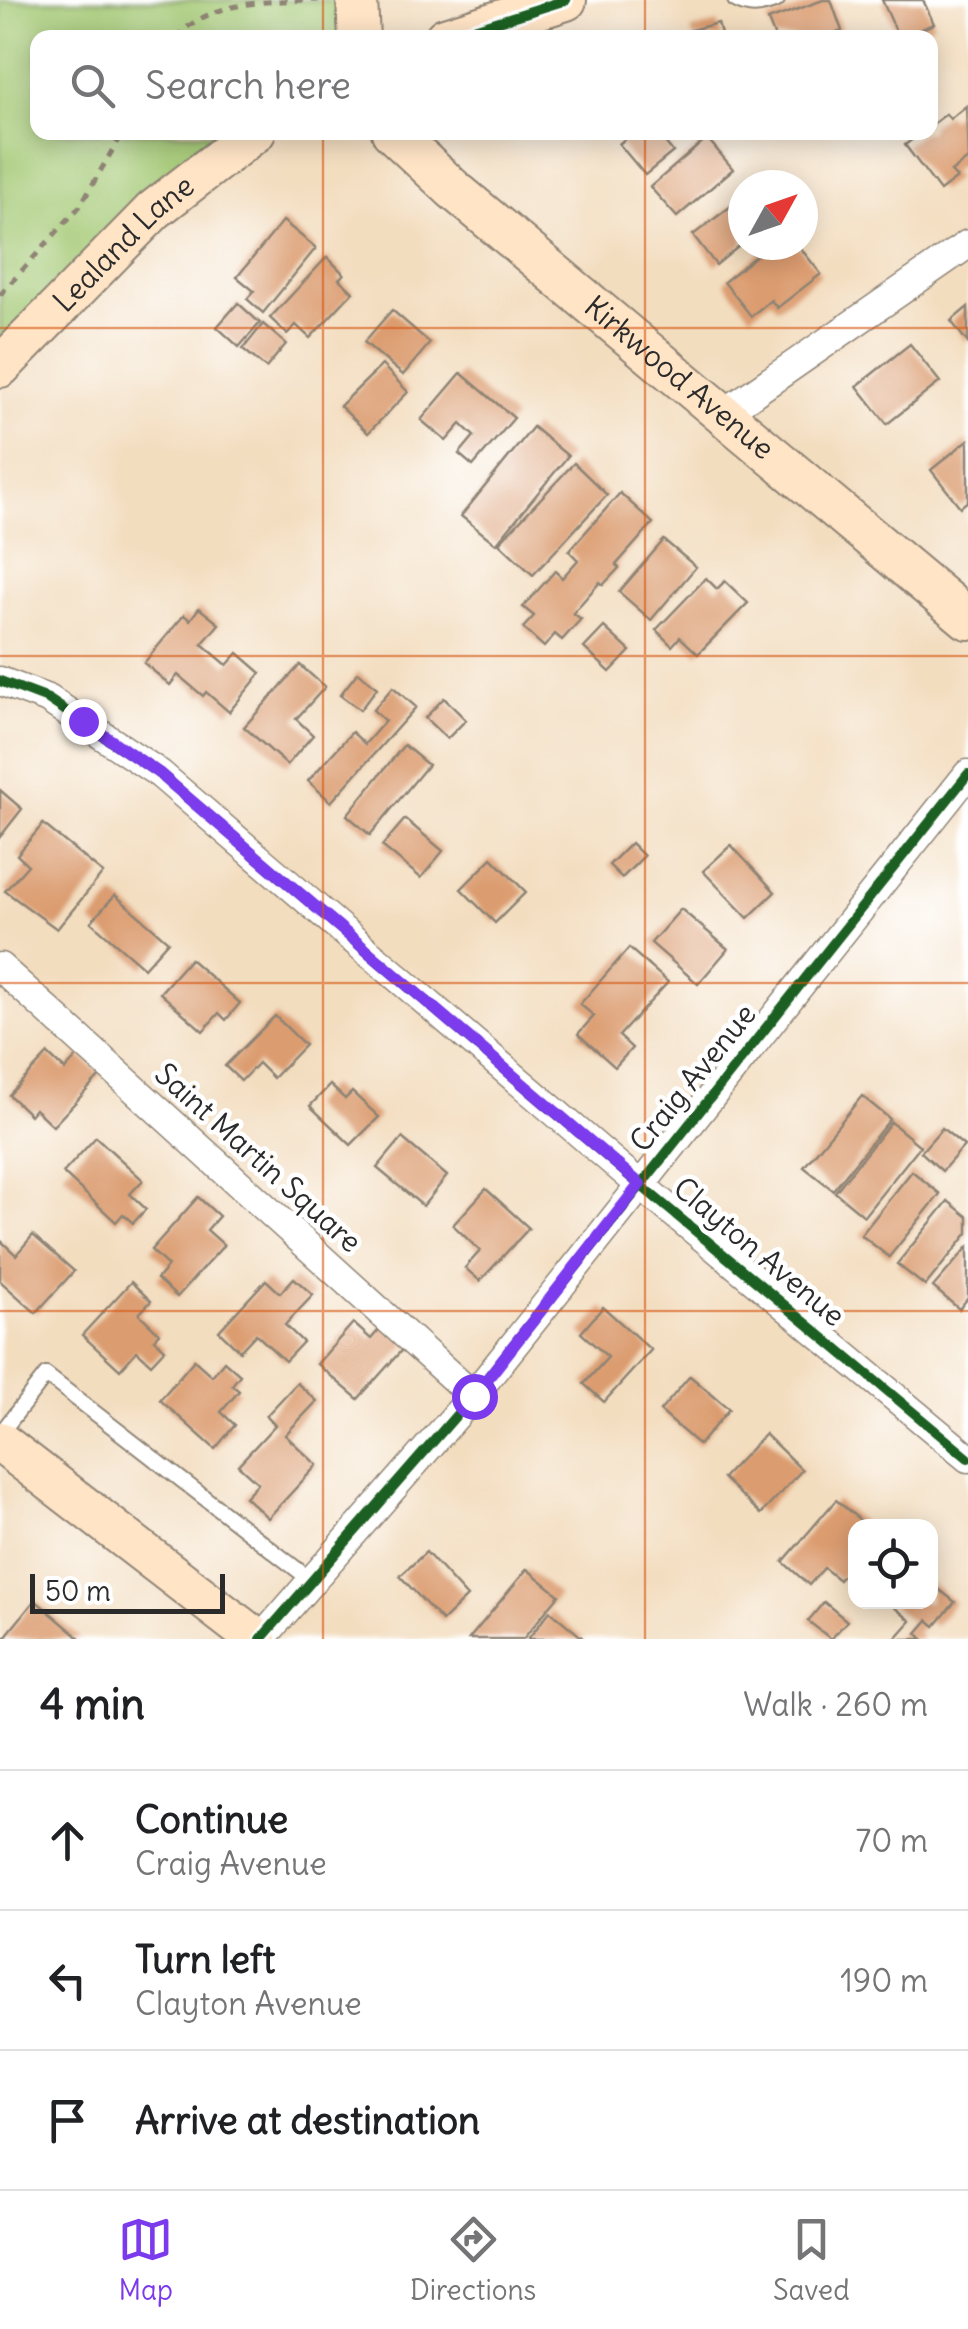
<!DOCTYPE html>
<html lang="en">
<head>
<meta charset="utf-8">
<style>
	body { margin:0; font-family:Delius,sans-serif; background:#f6f6f6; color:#202124 }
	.controls { position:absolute; right:30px; bottom:30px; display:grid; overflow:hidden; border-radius:20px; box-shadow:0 5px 25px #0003 }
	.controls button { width:90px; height:90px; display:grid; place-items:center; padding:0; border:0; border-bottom:2px solid #e0e0e0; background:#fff; color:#202124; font:50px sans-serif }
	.compass { position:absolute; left:728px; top:170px; width:90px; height:90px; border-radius:50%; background:#fff; box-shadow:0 5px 25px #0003; rotate:50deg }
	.scale { position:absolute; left:30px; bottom:25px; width:195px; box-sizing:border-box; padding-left:10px; border:5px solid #2b2b2b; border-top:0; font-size:28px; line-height:35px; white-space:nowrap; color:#2b2b2b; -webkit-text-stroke:8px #fff; paint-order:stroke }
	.stop { position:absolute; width:30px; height:30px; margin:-22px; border:8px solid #7c3aed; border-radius:50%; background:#fff }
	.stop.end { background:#7c3aed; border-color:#fff; box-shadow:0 2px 10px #0008 }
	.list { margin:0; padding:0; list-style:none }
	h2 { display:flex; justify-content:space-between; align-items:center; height:130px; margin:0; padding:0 40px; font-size:42px }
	h2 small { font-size:32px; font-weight:400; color:#757577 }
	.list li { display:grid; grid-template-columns:65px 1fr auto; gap:30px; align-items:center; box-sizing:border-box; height:140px; padding:0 40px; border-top:2px solid #e0e0e0 }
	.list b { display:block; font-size:38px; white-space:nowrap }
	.list p { margin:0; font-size:32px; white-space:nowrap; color:#757577 }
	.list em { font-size:32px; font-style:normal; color:#757577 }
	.icon { flex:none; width:55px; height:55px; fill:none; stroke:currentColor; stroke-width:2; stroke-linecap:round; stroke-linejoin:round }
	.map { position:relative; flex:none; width:968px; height:1639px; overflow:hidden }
	.search { position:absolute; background:#fff; box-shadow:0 5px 25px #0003; left:30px; right:30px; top:30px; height:110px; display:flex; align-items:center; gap:25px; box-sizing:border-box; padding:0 35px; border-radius:20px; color:#757577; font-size:38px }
	.sheet { height:550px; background:#fff }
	nav { display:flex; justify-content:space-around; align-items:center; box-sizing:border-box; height:140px; border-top:2px solid #e0e0e0; background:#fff; font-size:28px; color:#757577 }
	nav a { display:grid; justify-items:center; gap:5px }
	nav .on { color:#7c3aed }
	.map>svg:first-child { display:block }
</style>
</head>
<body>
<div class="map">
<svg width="968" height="1639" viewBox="0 0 968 1639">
	<rect width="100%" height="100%" fill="#fff"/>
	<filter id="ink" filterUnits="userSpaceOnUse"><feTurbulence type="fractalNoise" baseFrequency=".01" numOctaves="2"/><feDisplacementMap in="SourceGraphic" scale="20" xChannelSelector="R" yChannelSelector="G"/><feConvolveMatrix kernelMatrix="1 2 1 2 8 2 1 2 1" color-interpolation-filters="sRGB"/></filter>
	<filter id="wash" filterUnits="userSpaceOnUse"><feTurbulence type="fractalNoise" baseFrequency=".0048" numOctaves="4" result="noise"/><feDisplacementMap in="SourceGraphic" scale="40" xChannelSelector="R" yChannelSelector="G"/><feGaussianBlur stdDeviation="2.25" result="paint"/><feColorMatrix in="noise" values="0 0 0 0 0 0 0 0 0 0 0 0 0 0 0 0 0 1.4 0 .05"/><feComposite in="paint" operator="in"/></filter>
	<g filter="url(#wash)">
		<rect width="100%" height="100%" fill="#f3ddbf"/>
		<polygon fill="#a3c872" stroke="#677a4e" stroke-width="2.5" points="0,0 342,0 343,37 38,38 38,132 232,133 0,349"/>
		<g id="blocks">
			<g fill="#db9c70">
				<polygon points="823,0 831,0 842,31 823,38 775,38 768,20"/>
				<polygon points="882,0 923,0 934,24 899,38"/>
				<polygon points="718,23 722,38 693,38 691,30"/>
				<polygon points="966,106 968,159 951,172 957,178 940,191 905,145 922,132 930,132 930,126 946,114 950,119"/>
				<polygon points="621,132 657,132 673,152 645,175 619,144 626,138"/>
				<polygon points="707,138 733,169 677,217 650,187"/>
				<polygon points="743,197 743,243 716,265 693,235"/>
				<polygon points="283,221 316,248 263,313 247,299 254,291 237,277"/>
				<polygon points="769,245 798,245 821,274 777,308 771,300 751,316 724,282"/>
				<polygon points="327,257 344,274 339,279 353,292 310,338 296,325 287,334 270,318"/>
				<polygon points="238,303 260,323 239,347 217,327"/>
				<polygon points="968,307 968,343 951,321"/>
				<polygon points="392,310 430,343 403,375 364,342"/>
				<polygon points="263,324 286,344 266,368 243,349"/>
				<polygon points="910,344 940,382 887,424 857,386"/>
				<polygon points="382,365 408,392 368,433 340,406"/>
				<polygon points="461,373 514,418 473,466 459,454 474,436 461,424 446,441 421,420"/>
				<polygon points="533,427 568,456 496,544 461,516"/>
				<polygon points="968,440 968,501 960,507 931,470"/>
				<polygon points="574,463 607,495 533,575 499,543"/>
				<polygon points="620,493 653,523 616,565 619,568 603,585 600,582 573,613 581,619 562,640 555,634 544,647 523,628 534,616 523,607 555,571 562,578 578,560 569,551"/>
				<polygon points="664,540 696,567 651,620 619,592"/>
				<polygon points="706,578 717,589 725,581 748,603 698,654 680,637 672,646 656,630"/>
				<polygon points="199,608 219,624 202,644 227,665 238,653 261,673 229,712 206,692 203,696 178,675 170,685 144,663 184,615 190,620"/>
				<polygon points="604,627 630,651 610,672 584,648"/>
				<polygon points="300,665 325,687 296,719 313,735 287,765 244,727"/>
				<polygon points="358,672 377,688 360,710 340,695"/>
				<polygon points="393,687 416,707 331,802 308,781 352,732 365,744 385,721 373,710"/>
				<polygon points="444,698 466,720 447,739 425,718"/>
				<polygon points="404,745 428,765 370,835 347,815"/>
				<polygon points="0,790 22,809 0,837"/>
				<polygon points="405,819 443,851 421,878 382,846"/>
				<polygon points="43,824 103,873 57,929 5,891 28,865 17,855"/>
				<polygon points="631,843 644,856 622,878 609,865"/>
				<polygon points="731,845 775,892 748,918 703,871"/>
				<polygon points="492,858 526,892 495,923 461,889"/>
				<polygon points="115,895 168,941 144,968 91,922"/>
				<polygon points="681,909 728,949 698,984 651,943"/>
				<polygon points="629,948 668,982 619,1036 632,1048 615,1067 578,1034 594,1016 580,1004"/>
				<polygon points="190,959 240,1003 226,1020 219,1013 203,1031 160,993"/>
				<polygon points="275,1016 305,1045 273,1078 258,1063 241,1081 225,1066"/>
				<polygon points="48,1054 65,1070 79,1055 101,1075 53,1126 35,1109 30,1115 9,1095"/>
				<polygon points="330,1085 345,1099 352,1092 379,1117 351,1145 310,1106"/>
				<polygon points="862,1096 890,1119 833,1190 804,1167"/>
				<polygon points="891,1122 920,1146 864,1216 835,1192"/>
				<polygon points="942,1128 964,1146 942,1171 921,1152"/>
				<polygon points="96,1137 143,1180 130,1194 146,1209 133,1223 123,1214 116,1222 63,1173"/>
				<polygon points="402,1138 447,1176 423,1206 377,1168"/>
				<polygon points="912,1171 940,1194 889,1257 861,1235"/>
				<polygon points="486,1189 529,1228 480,1281 465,1268 480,1251 453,1225"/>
				<polygon points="198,1197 219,1216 207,1230 224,1245 177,1297 157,1279 168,1266 151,1250"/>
				<polygon points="948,1201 968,1217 968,1233 925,1286 897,1264"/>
				<polygon points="33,1235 74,1271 36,1313 0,1281 0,1240 16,1255"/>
				<polygon points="968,1247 968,1298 959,1309 933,1287"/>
				<polygon points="294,1278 313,1295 285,1325 303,1342 285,1361 256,1334 240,1351 219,1331 266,1280 280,1293"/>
				<polygon points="131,1282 151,1301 139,1314 159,1333 154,1339 165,1349 151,1364 137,1351 120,1370 82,1335"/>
				<polygon points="603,1307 651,1350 604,1402 584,1384 608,1357 581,1333"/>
				<polygon points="353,1323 371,1339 384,1324 407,1344 358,1399 317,1364"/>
				<polygon points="194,1360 212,1376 224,1361 240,1375 232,1385 239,1391 221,1412 235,1425 215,1449 160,1400"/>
				<polygon points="690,1376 729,1409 699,1445 660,1411"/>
				<polygon points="297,1383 317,1401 285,1435 317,1465 268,1518 245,1497 258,1483 238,1465 275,1425 266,1416"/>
				<polygon points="765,1434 802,1470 761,1514 723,1478"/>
				<polygon points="836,1500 867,1526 856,1526 856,1560 839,1580 824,1568 809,1585 783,1562"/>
				<polygon points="426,1552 467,1597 442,1621 400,1576"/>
				<polygon points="527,1569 559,1595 523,1639 469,1639"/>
				<polygon points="930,1582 955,1602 935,1626 928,1620 917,1633 923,1639 895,1639 911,1621 888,1602 930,1602"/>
				<polygon points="35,1600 81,1639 7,1639 5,1637"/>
				<polygon points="824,1602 847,1621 831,1639 808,1621"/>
				<polygon points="550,1611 584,1639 528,1639"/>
			</g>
		</g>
	</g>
	<g filter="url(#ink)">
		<use href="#blocks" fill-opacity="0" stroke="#8f8475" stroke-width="2.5"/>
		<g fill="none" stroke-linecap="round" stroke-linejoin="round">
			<defs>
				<g id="lane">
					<path d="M735 0C751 9 761 6 777 0"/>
					<polyline points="0,1434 46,1375 312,1581"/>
				</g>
				<g id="street">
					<polyline points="723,414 968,244"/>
					<polyline points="0,681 48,699 160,774 639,1184 968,1458"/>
					<polyline points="0,967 473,1396"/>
					<polyline points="261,1639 473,1396 968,774"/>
				</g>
				<g id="secondary">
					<polyline points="357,0 359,38"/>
					<polyline points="445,38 566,0"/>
					<path id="s1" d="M392 132 453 189 968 619"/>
					<path id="s2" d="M0 367 154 210 255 132"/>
					<polyline points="0,1442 256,1639"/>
				</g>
			</defs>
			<use href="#lane" stroke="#8f8475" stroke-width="18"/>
			<use href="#street" stroke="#8f8475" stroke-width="31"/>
			<use href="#secondary" stroke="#8f8475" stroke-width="44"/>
			<g stroke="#8f8475" stroke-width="5" stroke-dasharray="8 8" stroke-linecap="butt">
				<path d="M176 38C209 0 270 1 321 0"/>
				<polyline points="0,295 80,206 123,132"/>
			</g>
			<use href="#lane" stroke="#fff" stroke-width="14"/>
			<use href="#street" stroke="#fff" stroke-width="28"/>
			<use href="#secondary" stroke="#ffe4c6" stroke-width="40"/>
			<defs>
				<g id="cycleway">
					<polyline points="445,38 566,0"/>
					<polyline points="0,681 48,699 160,774 639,1184 968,1458"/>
					<polyline points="261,1639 473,1396 968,774"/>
				</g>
			</defs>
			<use href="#cycleway" stroke="#fff" stroke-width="16"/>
			<use href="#cycleway" stroke="#1b5e20" stroke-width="10"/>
		</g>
	</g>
	<g fill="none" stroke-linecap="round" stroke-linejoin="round" filter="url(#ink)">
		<polyline stroke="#7c3aed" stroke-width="12" points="83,721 160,774 640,1184 474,1396"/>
	</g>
	<path fill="none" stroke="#d5540f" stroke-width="2.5" stroke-opacity="0.55" d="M323 0V38M645 0V38M323 132V1639M645 132V1639M0 328H968M0 656H968M0 983H968M0 1311H968"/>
	<g text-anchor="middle" stroke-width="9" stroke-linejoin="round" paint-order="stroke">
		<g font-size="30" fill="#2b2b2b" stroke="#fff">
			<text dy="10" stroke="none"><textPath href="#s2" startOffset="175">Lealand Lane</textPath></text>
			<text dy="10" stroke="none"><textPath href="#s1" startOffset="378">Kirkwood Avenue</textPath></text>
			<text transform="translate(693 1078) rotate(-51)" y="10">Craig Avenue</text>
			<text transform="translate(258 1158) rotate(42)" y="10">Saint Martin Square</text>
			<text transform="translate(759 1252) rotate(40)" y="10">Clayton Avenue</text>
		</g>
	</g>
</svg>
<div class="controls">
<button><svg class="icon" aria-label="locate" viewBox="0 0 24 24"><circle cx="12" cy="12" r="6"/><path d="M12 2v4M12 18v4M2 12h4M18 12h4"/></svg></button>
</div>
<svg class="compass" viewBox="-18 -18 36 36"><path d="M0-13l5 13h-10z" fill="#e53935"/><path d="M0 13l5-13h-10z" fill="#757577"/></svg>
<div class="scale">50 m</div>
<div class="stop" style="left:474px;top:1396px"></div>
<div class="stop end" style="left:83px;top:721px"></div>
<div class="search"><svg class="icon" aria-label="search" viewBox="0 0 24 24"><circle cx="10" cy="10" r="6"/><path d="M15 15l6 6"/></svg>Search here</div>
</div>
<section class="sheet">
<h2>4 min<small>Walk · 260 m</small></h2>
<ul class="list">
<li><svg class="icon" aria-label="ahead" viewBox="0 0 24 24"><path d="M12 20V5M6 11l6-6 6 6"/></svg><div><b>Continue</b><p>Craig Avenue</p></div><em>70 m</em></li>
<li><svg class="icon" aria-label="left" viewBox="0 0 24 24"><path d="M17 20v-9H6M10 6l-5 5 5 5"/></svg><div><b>Turn left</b><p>Clayton Avenue</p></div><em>190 m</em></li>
<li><svg class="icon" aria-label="arrive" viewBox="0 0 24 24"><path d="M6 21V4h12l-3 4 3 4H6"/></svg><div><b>Arrive at destination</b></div></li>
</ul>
</section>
<nav>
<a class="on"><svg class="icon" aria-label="map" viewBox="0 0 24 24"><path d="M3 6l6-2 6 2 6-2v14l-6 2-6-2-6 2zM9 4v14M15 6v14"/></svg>Map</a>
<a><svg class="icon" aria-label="directions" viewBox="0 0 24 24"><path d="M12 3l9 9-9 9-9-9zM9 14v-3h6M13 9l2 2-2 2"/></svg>Directions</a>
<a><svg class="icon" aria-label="saved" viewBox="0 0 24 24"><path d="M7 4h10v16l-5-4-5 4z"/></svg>Saved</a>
</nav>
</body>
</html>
